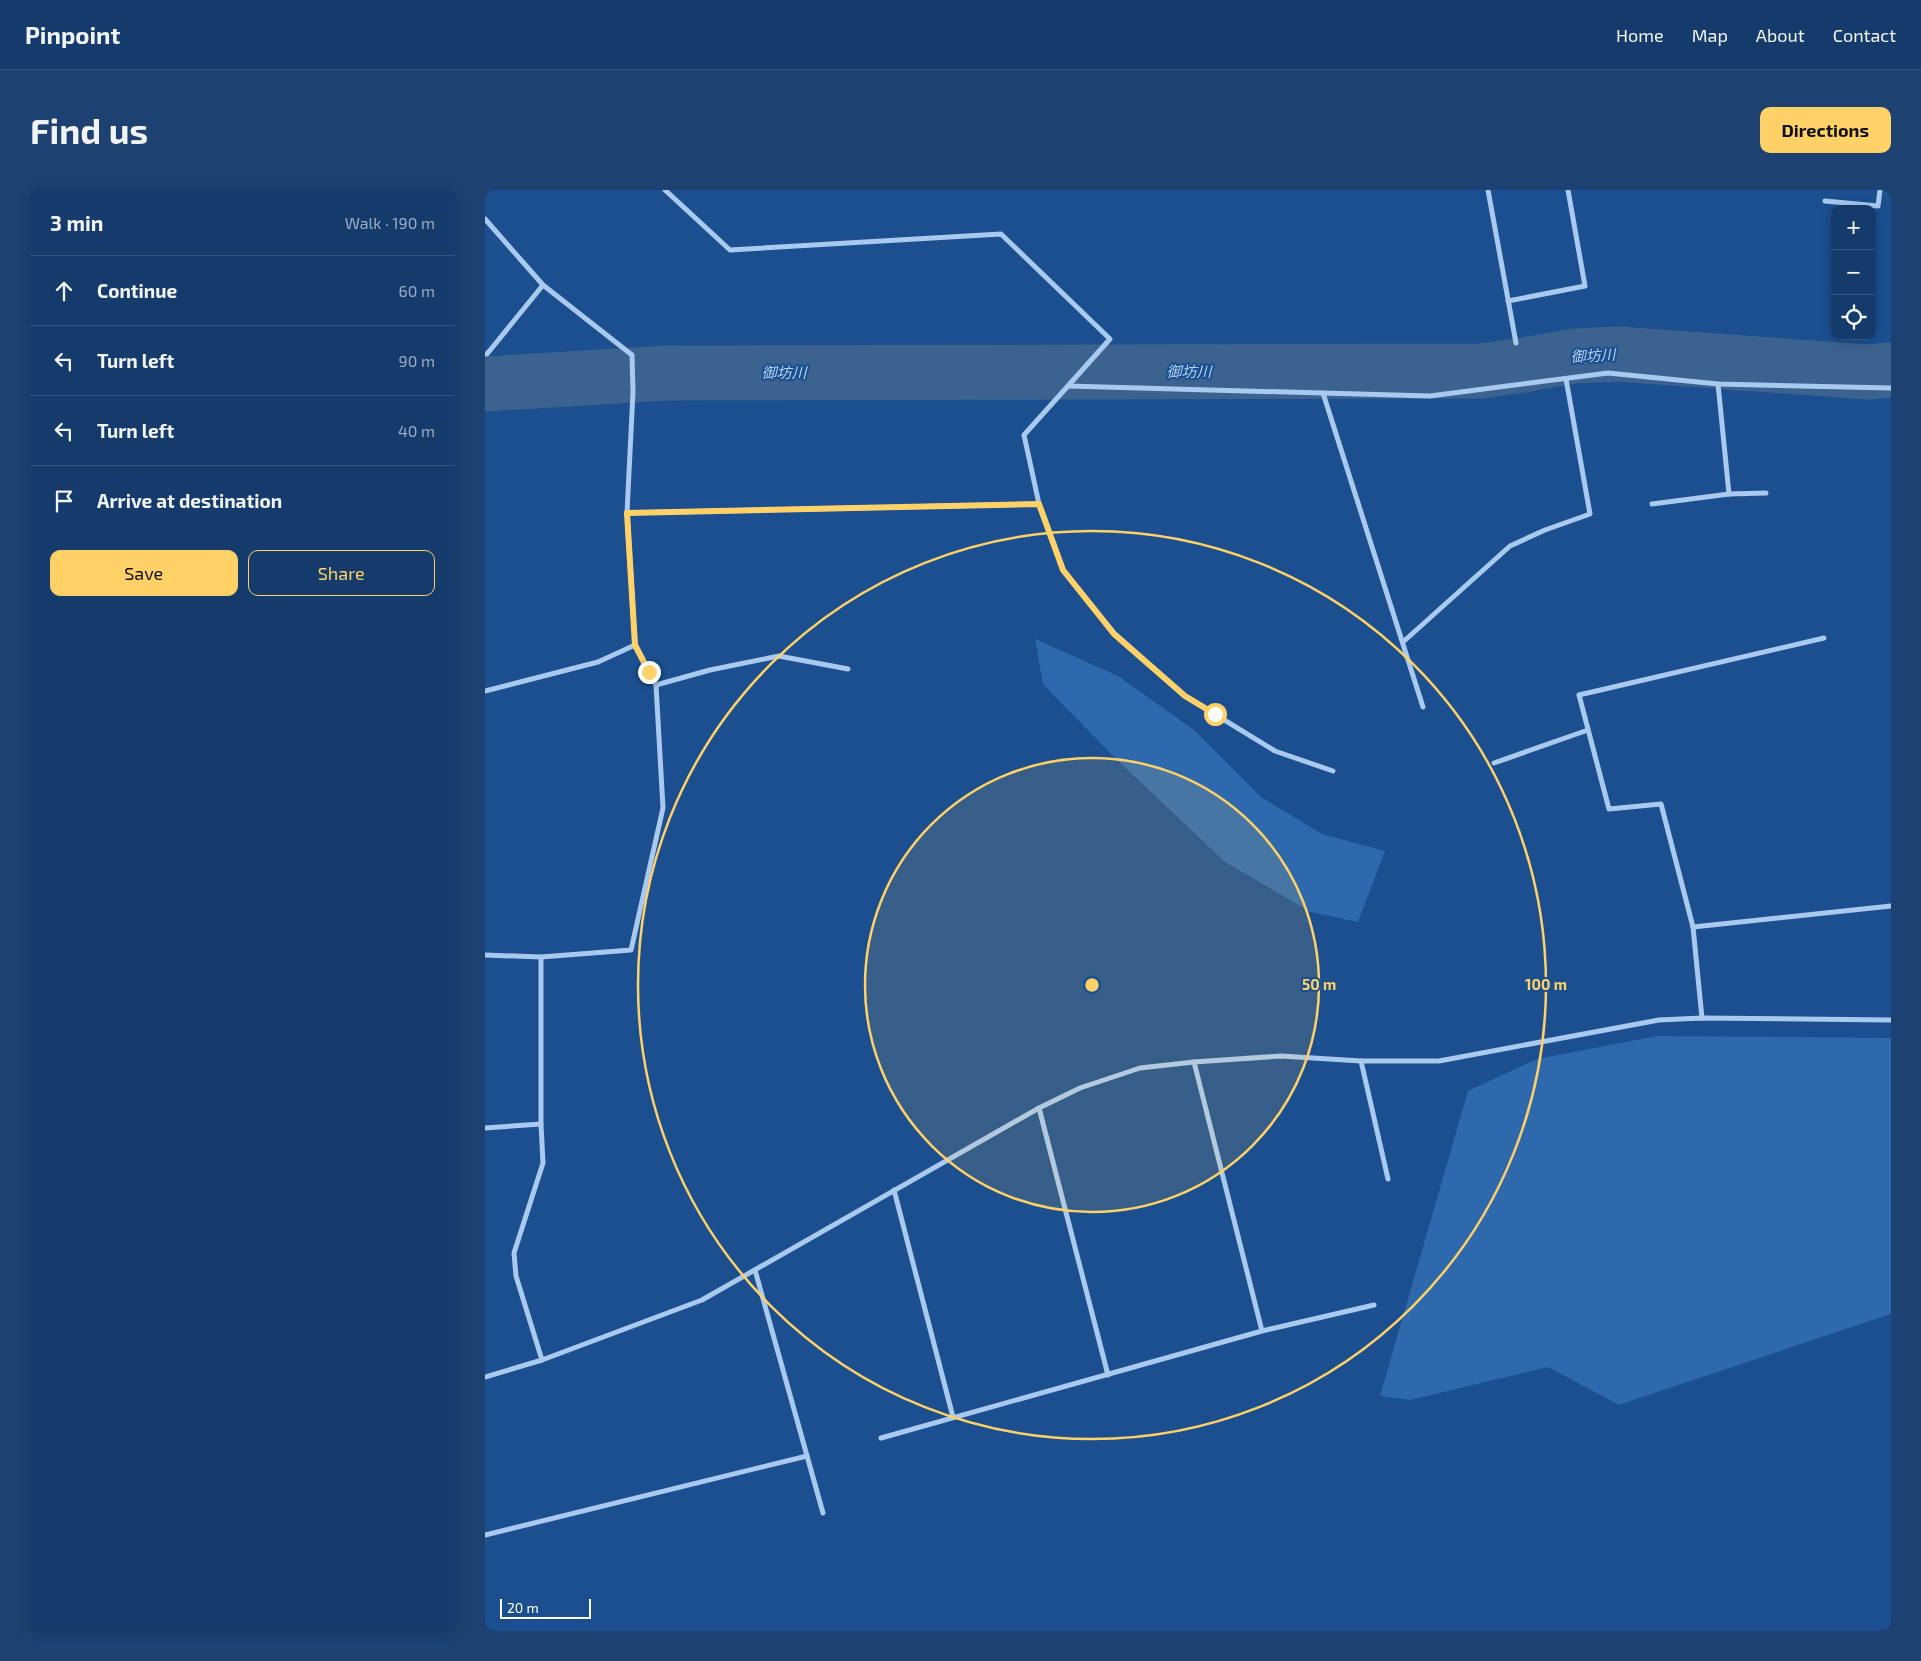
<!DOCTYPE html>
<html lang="en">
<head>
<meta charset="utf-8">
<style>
	body { margin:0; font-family:"Exo 2","Noto Sans JP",sans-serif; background:#1d4271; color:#f1f3f6 }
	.controls { position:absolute; right:15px; top:15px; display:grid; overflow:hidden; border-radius:10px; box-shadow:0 2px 12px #0003 }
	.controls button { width:45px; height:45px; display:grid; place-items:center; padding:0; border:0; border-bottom:1px solid #33557e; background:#143b6b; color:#f1f3f6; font:25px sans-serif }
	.scale { position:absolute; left:15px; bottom:12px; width:91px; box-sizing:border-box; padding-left:5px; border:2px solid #fff; border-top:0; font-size:14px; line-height:18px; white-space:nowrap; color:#fff; -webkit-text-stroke:4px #1b4f8f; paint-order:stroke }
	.stop { position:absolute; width:15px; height:15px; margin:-11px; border:4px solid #ffd166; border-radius:50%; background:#fff }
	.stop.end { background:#ffd166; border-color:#fff; box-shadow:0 1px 5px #0008 }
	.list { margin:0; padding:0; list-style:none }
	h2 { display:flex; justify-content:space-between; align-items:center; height:65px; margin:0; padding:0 20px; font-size:21px }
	h2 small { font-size:16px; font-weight:400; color:#9dadc1 }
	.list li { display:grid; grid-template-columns:32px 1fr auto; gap:15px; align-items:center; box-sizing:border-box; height:70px; padding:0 20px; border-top:1px solid #33557e }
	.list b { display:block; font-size:19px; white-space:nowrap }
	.list em { font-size:16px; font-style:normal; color:#9dadc1 }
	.actions { display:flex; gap:10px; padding:15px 20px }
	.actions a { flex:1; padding:11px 0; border:1px solid #ffd166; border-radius:10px; text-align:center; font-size:18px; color:#ffd166 }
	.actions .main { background:#ffd166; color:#111 }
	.icon { flex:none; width:28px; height:28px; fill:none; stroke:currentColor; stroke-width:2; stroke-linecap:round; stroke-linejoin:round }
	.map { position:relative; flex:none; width:1406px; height:1441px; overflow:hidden; border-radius:10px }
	header { display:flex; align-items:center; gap:30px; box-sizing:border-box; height:70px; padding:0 25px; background:#143b6b; border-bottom:1px solid #33557e }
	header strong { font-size:24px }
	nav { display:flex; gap:28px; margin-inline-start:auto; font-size:18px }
	.intro { display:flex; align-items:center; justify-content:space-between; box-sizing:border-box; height:120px; padding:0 30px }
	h1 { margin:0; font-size:35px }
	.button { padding:12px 22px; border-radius:10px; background:#ffd166; color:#111; font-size:18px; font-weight:700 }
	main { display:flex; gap:30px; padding:0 30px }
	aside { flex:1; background:#143b6b; border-radius:10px; box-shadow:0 2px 12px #0003 }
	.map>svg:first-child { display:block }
</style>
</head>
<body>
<header>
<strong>Pinpoint</strong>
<nav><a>Home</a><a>Map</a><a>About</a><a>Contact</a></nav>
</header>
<div class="intro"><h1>Find us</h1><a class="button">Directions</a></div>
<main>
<aside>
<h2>3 min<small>Walk · 190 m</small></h2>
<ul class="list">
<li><svg class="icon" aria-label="ahead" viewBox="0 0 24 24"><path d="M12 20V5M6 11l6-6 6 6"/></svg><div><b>Continue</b></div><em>60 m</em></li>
<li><svg class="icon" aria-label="left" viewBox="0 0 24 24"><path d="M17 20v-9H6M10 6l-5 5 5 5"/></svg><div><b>Turn left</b></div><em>90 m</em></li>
<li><svg class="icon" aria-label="left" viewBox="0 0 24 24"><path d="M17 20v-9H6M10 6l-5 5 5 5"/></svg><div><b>Turn left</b></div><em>40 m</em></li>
<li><svg class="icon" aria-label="arrive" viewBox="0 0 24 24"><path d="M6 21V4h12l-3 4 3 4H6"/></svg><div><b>Arrive at destination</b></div></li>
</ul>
<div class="actions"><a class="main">Save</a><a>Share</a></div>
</aside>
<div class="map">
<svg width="1406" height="1441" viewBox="0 0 1406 1441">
	<rect width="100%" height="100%" fill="#1b4f8f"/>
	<g fill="#2e69ad">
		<polygon points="550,449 633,486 709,540 776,607 837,644 900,661 873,732 826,722 740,672 628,566 558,494"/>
		<polygon points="1172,846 1406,848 1406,1124 1134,1215 1063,1177 925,1210 895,1206 983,901 1052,869"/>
	</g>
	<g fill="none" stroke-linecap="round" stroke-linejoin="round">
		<polyline stroke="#3c6290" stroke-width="55" points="0,194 182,183 997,181 1039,175 1089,166 1133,164 1383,182 1406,180"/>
		<g stroke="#a9c9ee" stroke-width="5">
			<polyline points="180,0 245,60 516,44 625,149 539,245 554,314 578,380 629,443 700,506 790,561 848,581"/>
			<polyline points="1003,0 1031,153"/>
			<polyline points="1340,11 1393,16 1395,0"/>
			<polyline points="0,29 58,95 147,165 148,202 142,323 150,455 171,495 178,618 146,760 56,767 0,765"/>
			<polyline points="1023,111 1100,96 1083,0"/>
			<polyline points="0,164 2,164 58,95"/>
			<polyline points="1233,194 1244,304"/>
			<polyline points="583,196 945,206 1123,183 1233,194 1406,198"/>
			<polyline points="838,203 938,517"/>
			<polyline points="1167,314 1244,304 1281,303"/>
			<polyline points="142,323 554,314"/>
			<polyline points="918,452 1025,356 1060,340 1105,324 1081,189"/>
			<polyline points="171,495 225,480 294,466 363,479"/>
			<polyline points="0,501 113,472 150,455"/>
			<polyline points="1009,573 1103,540"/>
			<polyline points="1208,737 1406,716"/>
			<polyline points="56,767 56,934 58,973 29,1063 31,1086 57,1170"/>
			<polyline points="1217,828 1208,737 1176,614 1124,619 1094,505 1339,448"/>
			<polyline points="876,871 903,989"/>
			<polyline points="709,872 777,1141"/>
			<polyline points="554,918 623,1185"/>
			<polyline points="0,938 56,934"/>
			<polyline points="409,1000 468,1227"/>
			<polyline points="270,1080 338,1323"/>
			<polyline points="0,1187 57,1170 217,1110 554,918 595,898 655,878 709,872 796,866 876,871 954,871 1174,830 1217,828 1406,830"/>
			<polyline points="396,1248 777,1141 889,1115"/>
			<polyline points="0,1345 322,1266"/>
		</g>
	</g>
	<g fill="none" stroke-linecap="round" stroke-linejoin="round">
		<polyline stroke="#ffd166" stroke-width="6" points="164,482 150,455 142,323 554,314 578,380 629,444 700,506 730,524"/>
	</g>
	<circle cx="607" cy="795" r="227" fill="#ffd166" fill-opacity=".12"/>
	<g fill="none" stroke="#ffd166" stroke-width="2.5">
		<circle cx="607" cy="795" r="227"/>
		<circle cx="607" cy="795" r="454"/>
	</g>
	<g text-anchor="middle" stroke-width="4" stroke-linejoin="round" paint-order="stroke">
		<g font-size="15" font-style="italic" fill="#b5d3f5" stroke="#1b4f8f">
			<text transform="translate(1108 166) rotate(-3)" y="5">御坊川</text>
			<text x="704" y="187">御坊川</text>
			<text x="299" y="188">御坊川</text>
		</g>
	</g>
	<circle cx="607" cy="795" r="8" fill="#ffd166" stroke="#1b4f8f" stroke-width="2.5"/>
	<g font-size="15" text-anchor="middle" font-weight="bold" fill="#ffd166" stroke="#1b4f8f" stroke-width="4" stroke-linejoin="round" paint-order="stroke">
		<text x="834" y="800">50 m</text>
		<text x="1061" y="800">100 m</text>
	</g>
</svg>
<div class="controls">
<button>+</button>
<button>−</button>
<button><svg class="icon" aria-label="locate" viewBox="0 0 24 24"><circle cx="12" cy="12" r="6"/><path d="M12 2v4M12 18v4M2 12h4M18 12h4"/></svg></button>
</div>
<div class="scale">20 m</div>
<div class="stop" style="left:730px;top:524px"></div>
<div class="stop end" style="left:164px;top:482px"></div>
</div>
</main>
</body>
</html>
